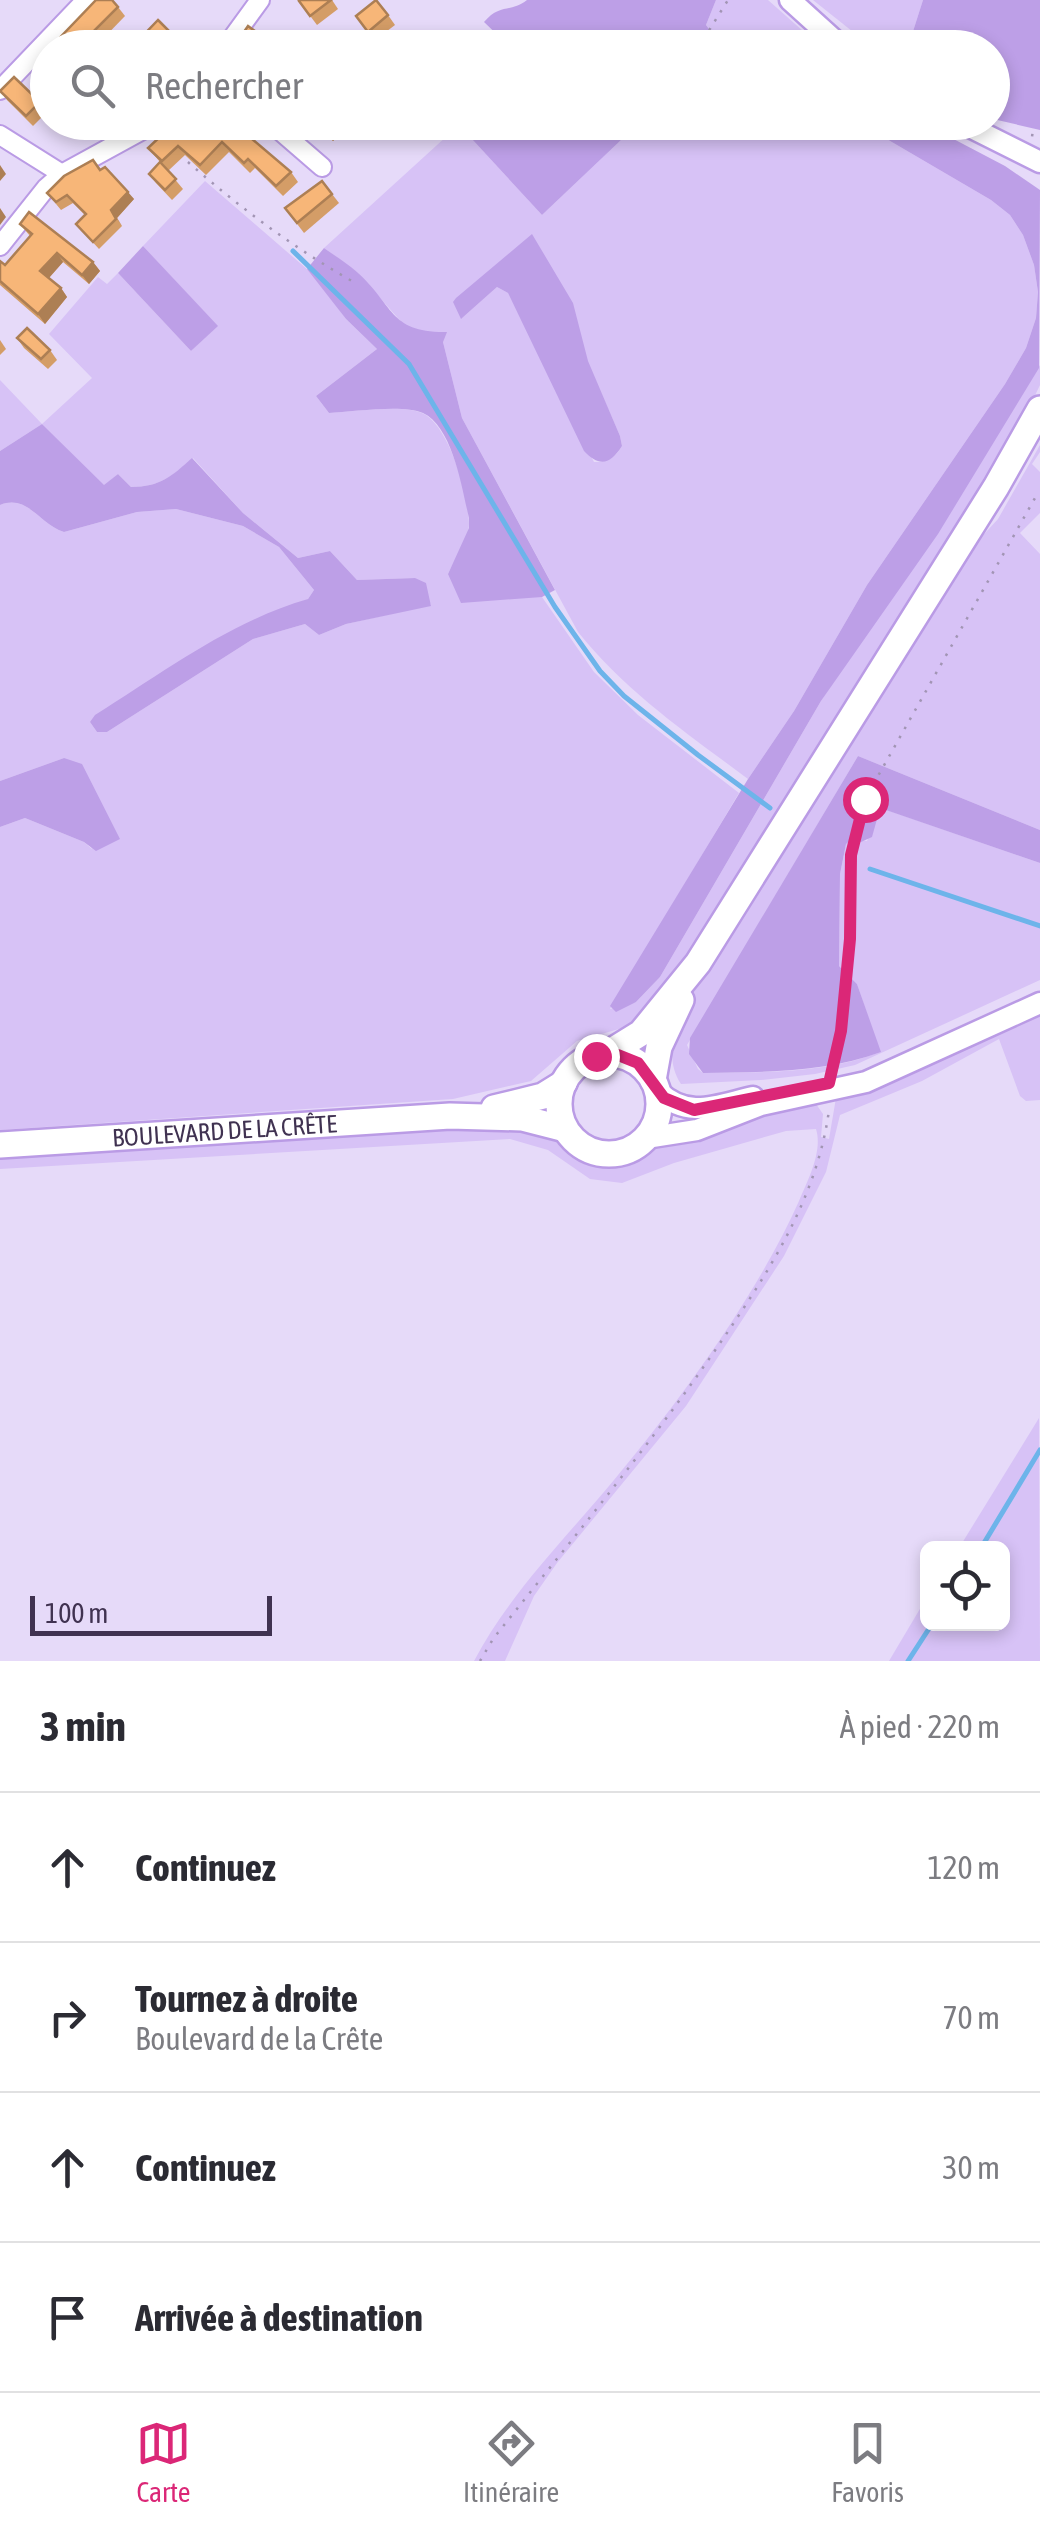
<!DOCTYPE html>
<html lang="fr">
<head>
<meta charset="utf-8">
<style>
	body { margin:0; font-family:"Asap Condensed",sans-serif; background:#f2f2f3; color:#2b2b33 }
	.controls { position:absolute; right:30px; bottom:30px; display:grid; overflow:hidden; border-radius:15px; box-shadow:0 5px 15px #0003 }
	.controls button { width:90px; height:90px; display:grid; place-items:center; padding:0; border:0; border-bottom:2px solid #e1e1e2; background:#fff; color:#2b2b33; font:50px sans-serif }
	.scale { position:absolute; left:30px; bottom:25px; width:242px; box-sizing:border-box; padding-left:10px; border:5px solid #403251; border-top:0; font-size:28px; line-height:35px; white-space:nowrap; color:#403251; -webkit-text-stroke:8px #e6daf9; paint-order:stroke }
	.stop { position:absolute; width:30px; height:30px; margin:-22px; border:8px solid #db2777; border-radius:50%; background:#fff }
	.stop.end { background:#db2777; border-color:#fff; box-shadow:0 2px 10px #0008 }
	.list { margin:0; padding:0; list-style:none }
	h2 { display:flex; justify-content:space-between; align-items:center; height:130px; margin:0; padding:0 40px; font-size:42px }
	h2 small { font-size:32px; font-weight:400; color:#7c7c81 }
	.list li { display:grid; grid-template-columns:65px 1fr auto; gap:30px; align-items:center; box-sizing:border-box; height:150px; padding:0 40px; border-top:2px solid #e1e1e2 }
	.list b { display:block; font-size:38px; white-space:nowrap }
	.list p { margin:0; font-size:32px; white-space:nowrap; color:#7c7c81 }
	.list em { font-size:32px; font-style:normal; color:#7c7c81 }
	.icon { flex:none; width:55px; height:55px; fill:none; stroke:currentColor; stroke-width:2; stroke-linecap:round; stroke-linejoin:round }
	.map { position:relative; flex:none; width:1040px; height:1661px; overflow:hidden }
	.search { position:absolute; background:#fff; box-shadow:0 5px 15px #0003; left:30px; right:30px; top:30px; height:110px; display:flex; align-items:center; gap:25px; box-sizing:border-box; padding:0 35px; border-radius:55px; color:#7c7c81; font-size:38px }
	.sheet { height:730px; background:#fff }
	nav { display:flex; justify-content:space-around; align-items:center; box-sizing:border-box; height:140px; border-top:2px solid #e1e1e2; background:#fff; font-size:28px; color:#7c7c81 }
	nav a { display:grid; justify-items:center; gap:5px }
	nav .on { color:#db2777 }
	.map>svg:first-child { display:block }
</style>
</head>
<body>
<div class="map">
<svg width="1040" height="1661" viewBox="0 0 1040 1661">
	<rect width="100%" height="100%" fill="#e6daf9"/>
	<g fill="#d7c2f6" fill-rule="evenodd">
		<polygon points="716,0 768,0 821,47 717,47 720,44 706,25"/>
		<polygon points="813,0 923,0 908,47 872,47"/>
		<path d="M639 123H874L885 138 991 200 1010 215 1023 235 1034 265 1038 292 1036 318 1026 348 1005 384 867 585 794 711 748 779C688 734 626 692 578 632L462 418 443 342 404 325 358 273 324 248 459 125 542 215ZM532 235 620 436 622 446C616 457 607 463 594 462L508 293 497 287 461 319Z"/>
		<path d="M205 181 315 276 346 319 377 349 316 396 329 413C353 412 401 404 422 413 449 424 469 497 469 524 469 540 455 559 448 574L542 597 594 672 638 715 739 793 610 1009 636 1002 660 977 821 701 1040 365V385L1025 416 693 954 633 1025 577 1041 531 1081 453 1099 0 1130V827L25 818 84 842 92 849 64 758 0 781V505C28 494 39 524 64 532L137 512 176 509 243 526 279 547 314 590 308 599 90 722 97 732H107L253 639 305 624 319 635 346 624 431 605 415 578 357 580 330 551 298 558 243 513 193 458C172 476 160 487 131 487L118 474 104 486 42 424 0 451V380L42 424 92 378 49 334 98 277 107 284 118 273 191 351 217 326 143 246Z"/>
		<path d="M1040 445V452L1032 464 1040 472V513L1020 533 1040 554V830L858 756 687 1045 698 1069 703 1073C762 1072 825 1074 880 1052L857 984 839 966 840 874 846 844 852 839 867 841 879 812 884 809 1040 863V980L855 1065 815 1074 761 1080 681 1084C654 1043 695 992 716 955L725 946 963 557 998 519Z"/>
		<path d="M1040 1008V1100L1026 1101 1020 1096 999 1039 922 1081 840 1115 826 1172 784 1256 686 1406 557 1563 534 1596 505 1661H474C509 1594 566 1538 614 1480 680 1401 757 1295 799 1201 808 1180 823 1151 816 1129L786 1131 674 1163 622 1183 590 1179 548 1150 510 1139 0 1169V1154L416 1128 521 1126 556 1139 582 1161 600 1166H618L660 1144 747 1115 814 1101 823 1114 821 1137 829 1139 836 1098Z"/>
		<polygon points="1039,1418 1040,1661 889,1661 927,1597 928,1624 1002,1624 1002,1548 959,1548"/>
	</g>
	<g fill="#bd9fe7">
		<path d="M527 0H716L706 25 720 44 717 48 510 47 484 22C500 3 510 13 527 0Z"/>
		<polygon points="923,0 1040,0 1040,130 993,119 992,48 908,47"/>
		<polygon points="462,123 639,122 639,123 542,215 459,125"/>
		<polygon points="874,123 923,123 1005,166 1040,190 1039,368 938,534 821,701 660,977 636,1002 616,1012 610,1006 748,779 794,711 867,585 1005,384 1026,348 1036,318 1038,292 1034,265 1023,235 1010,215 991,200 885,138"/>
		<path d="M532 234 573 303 588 361 620 436 622 446C610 465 599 467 584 451L508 293 497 287 461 319 453 302 456 298Z"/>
		<polygon points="143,246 218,326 191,351 118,273"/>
		<path d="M324 248C335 256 347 263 357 272 394 305 389 333 447 332L443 342 462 418 555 590 542 597 461 603 448 574 469 528V518C462 489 453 427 423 413 403 404 352 412 329 413L316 396 377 349 346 319 307 269Z"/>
		<path d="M42 424 104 485 118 474 131 487C160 487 172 476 192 458L243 513 298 558 330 551 357 580 415 578 426 583 431 606 346 624 319 635 305 624 253 639 107 732H97L90 722 95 715C164 672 229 622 308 599L314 590 279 547 243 526 176 509 137 512 64 532C39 524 28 494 0 505V451Z"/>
		<path d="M858 756 1040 830V863L883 809 879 812 872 837 861 842 852 839 846 844 840 874 839 966 857 984 881 1052C825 1073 762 1072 703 1073L689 1054 690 1038Z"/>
		<polygon points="64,758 82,764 120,839 96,851 84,842 25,818 0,827 0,781"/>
	</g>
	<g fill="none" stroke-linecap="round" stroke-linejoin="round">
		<g stroke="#6db4ea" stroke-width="5">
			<polyline points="293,251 409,364 555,607 600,671 624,696 698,755 770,808"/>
			<polyline points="870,869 1040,926"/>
			<polyline points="981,1548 1040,1450"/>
			<polyline points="908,1661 932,1624"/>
		</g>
		<defs>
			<g id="minor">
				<polyline points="225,48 260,0"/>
				<polyline points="0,90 86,0"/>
				<polyline points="270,122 322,167"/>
				<polyline points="0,135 62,174"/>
				<polyline points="0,246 46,188 62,174 157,122"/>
			</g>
			<g id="tertiary">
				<polyline points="790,0 843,48"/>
				<polyline points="960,122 1040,162"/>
				<path d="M658 1091C688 1120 717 1105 753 1097"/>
				<polyline points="646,1138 697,1130 761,1105 866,1082 1040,1003"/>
			</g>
			<g id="secondary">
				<circle cx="609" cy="1104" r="50"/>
				<polyline points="607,1054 641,1033 698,963 996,487 1040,409"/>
				<polyline points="653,1080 659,1047 681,1000"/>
				<polyline points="494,1108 543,1096 564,1083"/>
				<path id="s1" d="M0 1145 450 1116 522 1118 565 1129"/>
			</g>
		</defs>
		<use href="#minor" stroke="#ba9be5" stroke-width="22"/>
		<use href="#tertiary" stroke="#ba9be5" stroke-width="25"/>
		<use href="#secondary" stroke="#ba9be5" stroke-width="30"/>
		<g stroke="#a295b4" stroke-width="2.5" stroke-dasharray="2.5 8" stroke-linecap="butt">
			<polyline points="698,48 728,0"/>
			<polyline points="612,134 624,122"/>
			<polyline points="1031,135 1040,136"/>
			<path d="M180 155C236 205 292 247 357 284"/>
			<polyline points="830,1072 841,1031 850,939 851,855 865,799 1035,498 1040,494"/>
			<path d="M480 1661 493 1639C569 1543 647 1449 716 1349 766 1276 817 1200 829 1110"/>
		</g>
		<use href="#minor" stroke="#fff" stroke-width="18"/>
		<use href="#tertiary" stroke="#fff" stroke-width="20"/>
		<use href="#secondary" stroke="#fff" stroke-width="25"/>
	</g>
	<g fill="#d49d67">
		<polygon points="332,0 338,9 317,25 299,1"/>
		<polygon points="118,7 125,16 94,48 50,48"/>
		<polygon points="388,15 395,25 374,41 356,16"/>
		<polygon points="178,40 183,48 134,48"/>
		<polygon points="0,90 40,102 47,112 33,126 7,100"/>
		<polygon points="68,122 101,122 85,140"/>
		<polygon points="255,122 247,134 291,172 298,182 283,196 255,168 250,173 229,152 206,175 185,155 168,171 183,189 172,200 156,183 149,174 160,162 148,148 163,134 158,128"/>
		<polygon points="314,122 347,122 349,124 333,141"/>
		<polygon points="100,170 134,199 117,218 122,226 99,249 76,224 85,215 73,203 61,210 47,193"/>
		<polygon points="332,194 339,203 304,233 285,208"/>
		<polygon points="20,224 93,262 100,271 89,284 63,262 49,278 61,288 67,297 45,324 0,285 0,261 5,265 30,236"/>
		<polygon points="17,338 50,350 57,360 48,369 24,348"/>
		<polygon points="0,340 6,349 0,355"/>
	</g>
	<g fill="#ad7f54">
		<polygon points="267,40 272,48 261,48"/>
		<polygon points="242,122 255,122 245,137 238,127"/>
		<polygon points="334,122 347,122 349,124 333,141 326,131"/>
		<polygon points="0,165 6,174 0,181"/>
		<polygon points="128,192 134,199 117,218 122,226 111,210"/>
		<polygon points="0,208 6,217 0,225"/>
		<polygon points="57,253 63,262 47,280 40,271"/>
		<polygon points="93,262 100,271 89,284 82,275"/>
		<polygon points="61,288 67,297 45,324 38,314"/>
	</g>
	<g fill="#f7b678" stroke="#ad7f54" stroke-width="2.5">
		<polygon points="96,0 112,0 118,7 77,48 50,48"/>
		<polygon points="301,0 331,0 310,16 299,1"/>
		<polygon points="376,0 388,15 368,32 356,16"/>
		<polygon points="158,20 178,40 171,48 168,48 163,43 159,48 134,48 133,46"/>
		<polygon points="248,26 267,40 261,48 242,48 243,46 237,42"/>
		<polygon points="14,77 40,102 26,116 0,91"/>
		<polygon points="70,122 85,122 78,130"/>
		<polygon points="163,122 242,122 238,127 291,172 276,186 248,159 244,163 222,142 200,165 178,146 162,161 148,148 164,133 158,128"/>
		<polygon points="317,122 334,122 326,131"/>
		<polygon points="93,160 100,170 105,167 128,192 111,210 116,219 93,242 76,224 86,214 67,195 56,202 47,193 64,176"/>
		<polygon points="160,162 176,179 165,190 149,174"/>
		<polygon points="322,181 332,194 297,223 285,208"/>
		<polygon points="29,212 93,262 82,275 57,253 40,271 61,288 38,314 0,281 0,261 5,265 32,234 20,224"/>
		<polygon points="27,328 50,350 41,359 17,338"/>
	</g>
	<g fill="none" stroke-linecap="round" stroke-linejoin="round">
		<polyline stroke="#db2777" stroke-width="12" points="596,1056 618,1055 638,1063 664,1098 694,1110 829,1083 841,1031 850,939 851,855 865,799"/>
	</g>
	<g text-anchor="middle" stroke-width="9" stroke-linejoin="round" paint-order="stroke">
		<g font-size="25" fill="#403251" stroke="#e6daf9">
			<text dy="9" stroke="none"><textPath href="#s1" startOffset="225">BOULEVARD DE LA CRÊTE</textPath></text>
		</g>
	</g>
</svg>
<div class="controls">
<button><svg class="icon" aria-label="locate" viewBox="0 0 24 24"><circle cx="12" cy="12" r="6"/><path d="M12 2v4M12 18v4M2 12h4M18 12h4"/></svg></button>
</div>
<div class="scale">100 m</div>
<div class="stop" style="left:865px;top:799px"></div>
<div class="stop end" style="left:596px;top:1056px"></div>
<div class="search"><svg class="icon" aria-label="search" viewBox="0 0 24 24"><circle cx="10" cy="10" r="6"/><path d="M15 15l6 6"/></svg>Rechercher</div>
</div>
<section class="sheet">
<h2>3 min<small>À pied · 220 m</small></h2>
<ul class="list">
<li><svg class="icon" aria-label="ahead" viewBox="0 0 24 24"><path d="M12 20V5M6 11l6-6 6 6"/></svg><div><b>Continuez</b></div><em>120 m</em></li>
<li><svg class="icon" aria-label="right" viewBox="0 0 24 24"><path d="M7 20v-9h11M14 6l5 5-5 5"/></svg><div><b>Tournez à droite</b><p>Boulevard de la Crête</p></div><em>70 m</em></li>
<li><svg class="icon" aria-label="ahead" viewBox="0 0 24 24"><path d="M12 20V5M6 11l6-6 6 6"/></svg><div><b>Continuez</b></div><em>30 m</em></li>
<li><svg class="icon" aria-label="arrive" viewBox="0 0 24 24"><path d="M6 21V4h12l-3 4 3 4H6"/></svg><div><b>Arrivée à destination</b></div></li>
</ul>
</section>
<nav>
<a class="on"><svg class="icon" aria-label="map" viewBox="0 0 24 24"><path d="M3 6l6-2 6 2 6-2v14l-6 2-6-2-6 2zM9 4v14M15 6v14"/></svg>Carte</a>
<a><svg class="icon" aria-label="directions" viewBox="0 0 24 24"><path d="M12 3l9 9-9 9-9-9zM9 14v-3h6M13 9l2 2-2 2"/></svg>Itinéraire</a>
<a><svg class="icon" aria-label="saved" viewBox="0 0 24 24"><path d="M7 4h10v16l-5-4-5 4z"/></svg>Favoris</a>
</nav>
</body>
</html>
